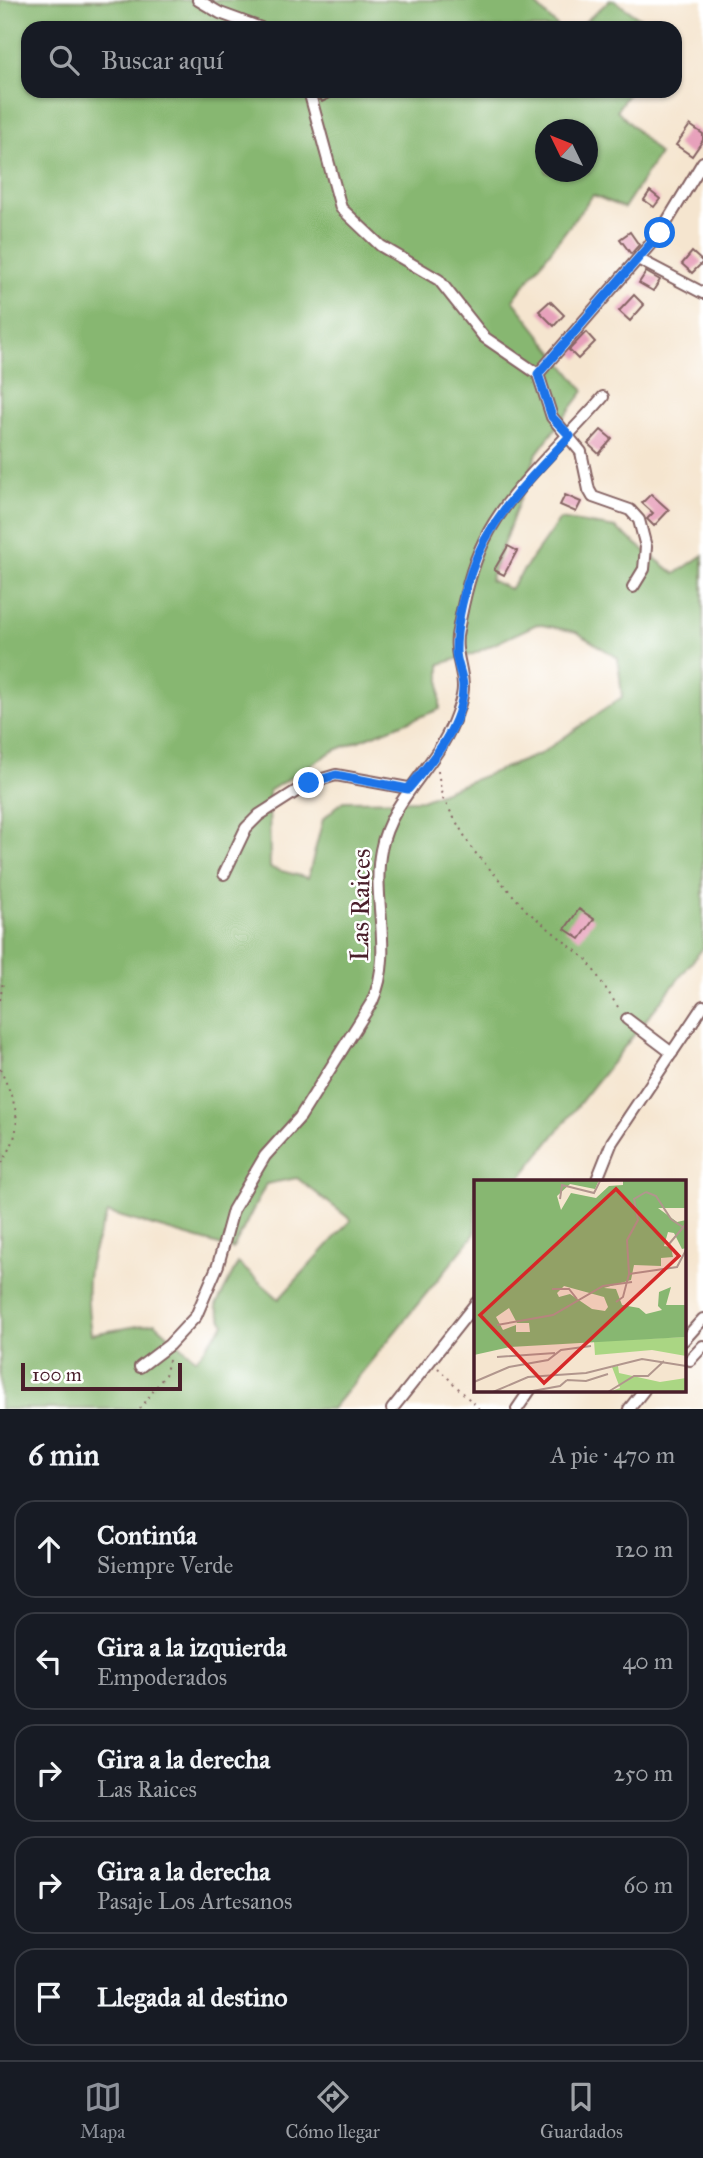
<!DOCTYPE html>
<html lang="es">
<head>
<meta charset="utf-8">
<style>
	body { margin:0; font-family:"IM FELL Great Primer",serif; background:#20242c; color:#f1f3f6 }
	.compass { position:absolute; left:535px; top:119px; width:63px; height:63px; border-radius:50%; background:#171b24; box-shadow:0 2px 5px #0004; rotate:313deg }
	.scale { position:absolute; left:21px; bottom:18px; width:161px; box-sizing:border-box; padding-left:7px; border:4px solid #4a1f2b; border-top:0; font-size:19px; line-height:24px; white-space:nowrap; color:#4a1f2b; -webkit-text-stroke:5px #fff; paint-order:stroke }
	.stop { position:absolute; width:21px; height:21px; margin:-16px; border:5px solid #1a73e8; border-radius:50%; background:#fff }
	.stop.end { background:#1a73e8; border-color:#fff; box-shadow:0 2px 7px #0008 }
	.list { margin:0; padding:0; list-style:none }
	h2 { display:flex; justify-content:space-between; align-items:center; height:91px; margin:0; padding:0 28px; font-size:30px }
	h2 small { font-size:23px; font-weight:400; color:#9ea1a6 }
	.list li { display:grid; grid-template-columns:46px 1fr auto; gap:21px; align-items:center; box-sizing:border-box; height:98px; margin:0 14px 14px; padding:0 14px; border:2px solid #363941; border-radius:21px }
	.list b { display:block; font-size:26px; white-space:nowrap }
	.list p { margin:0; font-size:23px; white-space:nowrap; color:#9ea1a6 }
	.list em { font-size:23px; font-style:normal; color:#9ea1a6 }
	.icon { flex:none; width:38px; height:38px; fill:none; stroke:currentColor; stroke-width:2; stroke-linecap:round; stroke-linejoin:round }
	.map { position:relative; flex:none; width:703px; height:1409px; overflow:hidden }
	.search { position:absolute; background:#171b24; box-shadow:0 2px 5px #0004; left:21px; right:21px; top:21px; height:77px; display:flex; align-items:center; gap:18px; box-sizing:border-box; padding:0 24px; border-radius:21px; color:#9ea1a6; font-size:26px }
	.sheet { height:651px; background:#171b24 }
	nav { display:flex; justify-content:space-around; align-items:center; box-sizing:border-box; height:98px; border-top:2px solid #363941; background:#171b24; font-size:19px; color:#9ea1a6 }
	nav a { display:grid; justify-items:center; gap:4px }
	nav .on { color:#8c9099 }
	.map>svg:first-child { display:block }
</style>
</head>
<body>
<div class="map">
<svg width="703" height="1409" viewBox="0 0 703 1409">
	<rect width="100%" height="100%" fill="#fff"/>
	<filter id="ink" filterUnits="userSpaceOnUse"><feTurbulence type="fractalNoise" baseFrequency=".0143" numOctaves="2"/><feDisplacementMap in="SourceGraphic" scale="14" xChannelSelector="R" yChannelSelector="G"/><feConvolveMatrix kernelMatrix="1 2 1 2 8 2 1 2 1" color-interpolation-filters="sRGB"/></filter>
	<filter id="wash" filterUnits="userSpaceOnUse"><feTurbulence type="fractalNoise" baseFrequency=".00686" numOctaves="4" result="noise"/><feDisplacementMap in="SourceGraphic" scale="28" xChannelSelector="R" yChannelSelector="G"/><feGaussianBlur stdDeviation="1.57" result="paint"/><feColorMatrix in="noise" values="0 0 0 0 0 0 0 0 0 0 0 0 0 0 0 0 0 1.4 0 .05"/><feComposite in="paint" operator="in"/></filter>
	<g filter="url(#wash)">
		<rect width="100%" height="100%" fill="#f5e5cf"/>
		<g fill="#87b771" stroke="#686b4e" stroke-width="2" fill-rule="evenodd">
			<path d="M0 0H531L559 28H28V91H630L617 110 659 154 624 208 593 195 513 300 584 391 537 453 490 580 510 589 560 519 616 528 675 574 703 555V948L518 1181 476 1182 475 1234 332 1409H0ZM546 130H588V172H546ZM537 624 576 632 618 658 622 697 540 754 422 800 343 801 323 819 308 878 270 868 269 791 333 751 440 709V664L473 654ZM297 1178 351 1220 279 1299 238 1263 216 1306 224 1324 196 1359 155 1323 91 1334C84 1283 86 1260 108 1213L233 1249 266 1184Z"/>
			<polygon points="610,0 613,0 655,28 578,28"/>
		</g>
		<g id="blocks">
			<g fill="#e7a1bb">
				<polygon points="317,91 327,91 330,98 322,102"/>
				<polygon points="690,125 703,134 703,140 692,156 676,145"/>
				<polygon points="650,191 660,199 654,207 644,200"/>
				<polygon points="630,232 639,245 631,254 620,239"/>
				<polygon points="692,252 703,262 692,273 682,264"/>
				<polygon points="646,272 660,280 653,291 639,283"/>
				<polygon points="634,295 644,305 630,321 619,311"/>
				<polygon points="550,301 564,315 554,326 539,311"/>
				<polygon points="586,332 595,342 578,359 569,350"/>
				<polygon points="601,430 612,439 599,454 588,444"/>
				<polygon points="651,494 669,510 654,526 647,519 653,513 642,503"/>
				<polygon points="565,495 581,502 576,512 560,505"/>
				<polygon points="508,546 517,551 504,575 494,570"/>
				<polygon points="579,909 594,919 580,939 565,929"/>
			</g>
		</g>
	</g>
	<g filter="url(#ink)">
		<use href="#blocks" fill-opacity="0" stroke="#866464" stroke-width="2"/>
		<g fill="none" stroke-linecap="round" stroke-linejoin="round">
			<defs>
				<g id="minor">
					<polyline points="198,0 220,13 261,28"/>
					<polyline points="309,91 341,208 381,246 439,280 484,337 538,374 552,417 581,452 589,490 593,497 630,510 639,520 646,547 644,569 633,587"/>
					<polyline points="638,259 703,293"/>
					<polyline points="538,374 660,233 703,162"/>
					<polyline points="224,874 246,828 259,815 309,783 336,775 408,788"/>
					<polyline points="627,1019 672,1053"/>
					<polyline points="596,1182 612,1142 703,1006"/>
					<polyline points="684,1340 703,1319"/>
					<polyline points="690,1360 703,1346"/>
					<path d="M140 1367 169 1345 196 1316 218 1265 233 1210 265 1156 300 1117 372 1002C395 952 371 900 381 850 391 799 433 770 453 723 457 713 463 699 463 687 463 667 453 651 458 630 464 599 471 567 485 539 509 490 566 440 603 397"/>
					<polyline points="392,1409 476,1303"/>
					<polyline points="517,1409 530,1390"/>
					<polyline points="629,1409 644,1390"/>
				</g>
			</defs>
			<use href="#minor" stroke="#866464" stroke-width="14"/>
			<g stroke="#866464" stroke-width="2" stroke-dasharray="2 5" stroke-linecap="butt">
				<polyline points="438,771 442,797 472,849 527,911 587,960 620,1010"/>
				<polyline points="0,1000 3,982"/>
				<path d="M0 1069C18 1109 26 1127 0 1166"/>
				<polyline points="438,1368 479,1409"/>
				<polyline points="140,1409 165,1375 169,1360"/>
			</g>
			<use href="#minor" stroke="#fff" stroke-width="10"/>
		</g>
	</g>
	<g fill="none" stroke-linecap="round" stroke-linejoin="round" filter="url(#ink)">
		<path stroke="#1a73e8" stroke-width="9" d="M309 783 336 775 408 789C431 762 463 726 463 687 463 675 456 663 456 651 456 626 463 596 471 572 489 517 531 478 570 436L552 417 538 374 660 233"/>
	</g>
	<g text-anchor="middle" stroke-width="5" stroke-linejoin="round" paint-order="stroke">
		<g font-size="26" fill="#4a1f2b" stroke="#fff">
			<text transform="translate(360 905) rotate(-89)" y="9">Las Raices</text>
		</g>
	</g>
	<g transform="translate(474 1180)">
		<rect width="212" height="212" fill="#f5e5cf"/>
		<path d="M212 157V176L178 170 121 175 120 161ZM144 186 145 193 186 202 212 198V211L135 212 146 208 138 187Z" fill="#aad683"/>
		<path d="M0 0H125L121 9 96 4 83 16 87 30 97 13 122 18 135 6 149 5V0H212V28H184L203 42 212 40V68L208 69 200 53 194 52 190 66 197 67 199 77 187 78V86L160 85 157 100 130 108 142 109 148 125 165 128 172 134 188 130 184 126 185 112 197 107 192 125H212V157L36 167 0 175ZM90 106 130 117 134 127 131 131 118 129 96 114 85 117 83 113ZM35 128 43 143H55L56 152H42V145L29 150 22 137Z" fill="#87b771" fill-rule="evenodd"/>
		<path fill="none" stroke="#b1968d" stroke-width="2" d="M172 12 182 16 197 39 210 48M86 19 88 5 120 13 126 1 141 0M195 64 212 44M155 94 203 87 212 70M78 109H95L103 119M142 122 149 117 155 94 153 60 164 40 160 19 172 12M23 145 79 135 129 106 158 102M23 177 81 173M93 200 112 201 134 194M0 202 35 187 74 180 87 170 117 166M19 212 54 197 112 193 168 179 212 186M53 212 86 206 93 200M134 212 160 196H174L190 181"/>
		<path fill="#d62828" fill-opacity="0.15" stroke="#d62828" stroke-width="3.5" d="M142 9 205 76 70 203 6 135Z"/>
		<rect width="212" height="212" fill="none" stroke="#4a1f2b" stroke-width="3.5"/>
	</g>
</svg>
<svg class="compass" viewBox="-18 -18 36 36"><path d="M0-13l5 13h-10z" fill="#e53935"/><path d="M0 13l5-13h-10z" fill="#9ea1a6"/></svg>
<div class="scale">100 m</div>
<div class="stop" style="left:660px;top:233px"></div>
<div class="stop end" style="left:309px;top:783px"></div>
<div class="search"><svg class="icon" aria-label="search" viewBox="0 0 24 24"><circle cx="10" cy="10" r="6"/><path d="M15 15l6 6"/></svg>Buscar aquí</div>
</div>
<section class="sheet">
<h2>6 min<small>A pie · 470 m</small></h2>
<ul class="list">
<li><svg class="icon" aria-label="ahead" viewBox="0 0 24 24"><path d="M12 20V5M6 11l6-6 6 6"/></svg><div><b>Continúa</b><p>Siempre Verde</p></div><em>120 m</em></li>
<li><svg class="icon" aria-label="left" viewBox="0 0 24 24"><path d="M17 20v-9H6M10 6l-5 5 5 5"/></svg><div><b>Gira a la izquierda</b><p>Empoderados</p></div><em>40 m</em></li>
<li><svg class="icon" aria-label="right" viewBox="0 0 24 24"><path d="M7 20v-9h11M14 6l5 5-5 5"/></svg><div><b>Gira a la derecha</b><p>Las Raices</p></div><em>250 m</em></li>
<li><svg class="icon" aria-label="right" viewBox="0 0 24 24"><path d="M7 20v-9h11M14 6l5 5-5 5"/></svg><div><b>Gira a la derecha</b><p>Pasaje Los Artesanos</p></div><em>60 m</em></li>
<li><svg class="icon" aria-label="arrive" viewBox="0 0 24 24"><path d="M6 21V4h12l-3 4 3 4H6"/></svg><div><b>Llegada al destino</b></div></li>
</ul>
</section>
<nav>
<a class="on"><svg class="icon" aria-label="map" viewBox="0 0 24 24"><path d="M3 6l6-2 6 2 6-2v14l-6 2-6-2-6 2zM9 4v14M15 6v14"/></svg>Mapa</a>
<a><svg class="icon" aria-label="directions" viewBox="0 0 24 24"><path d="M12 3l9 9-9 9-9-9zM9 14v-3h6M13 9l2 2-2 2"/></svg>Cómo llegar</a>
<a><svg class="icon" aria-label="saved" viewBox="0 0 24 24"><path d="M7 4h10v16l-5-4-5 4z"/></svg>Guardados</a>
</nav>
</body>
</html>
